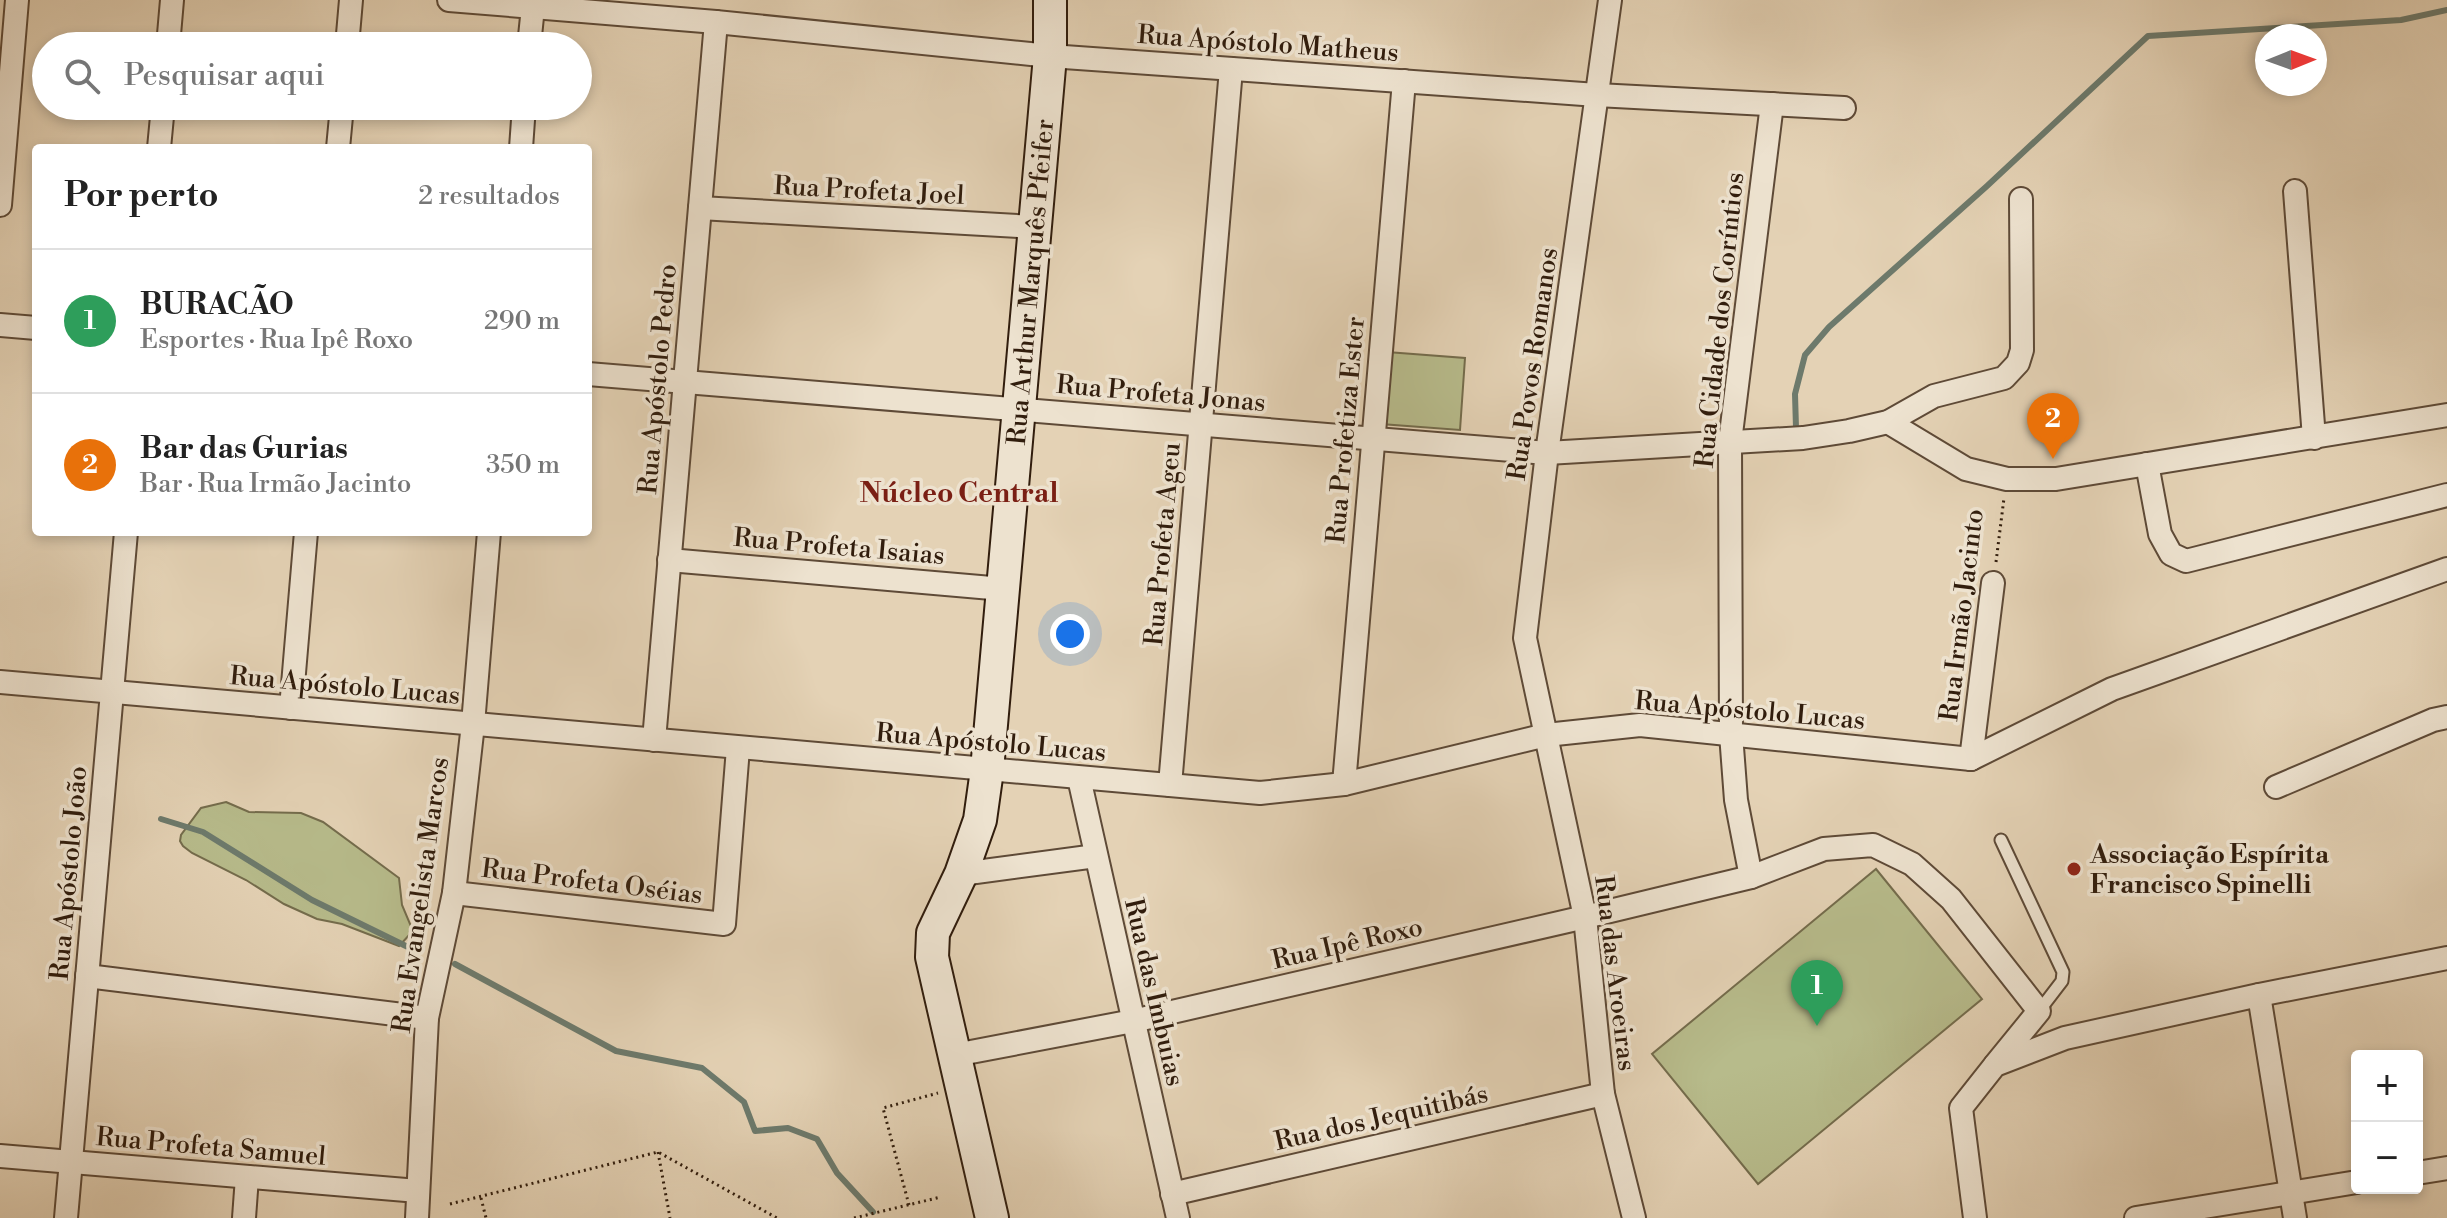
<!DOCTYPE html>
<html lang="pt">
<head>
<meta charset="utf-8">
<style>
	body { margin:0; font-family:"Libre Bodoni",serif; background:#f6f6f6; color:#222 }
	.controls { position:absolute; right:24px; bottom:24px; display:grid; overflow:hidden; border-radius:8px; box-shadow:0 4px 12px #0003 }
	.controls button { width:72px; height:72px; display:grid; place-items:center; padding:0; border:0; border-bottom:2px solid #e0e0e0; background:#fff; color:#222; font:40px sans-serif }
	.compass { position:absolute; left:2255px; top:24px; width:72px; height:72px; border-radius:50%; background:#fff; box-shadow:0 4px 12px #0003; rotate:89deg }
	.you { position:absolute; left:1070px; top:634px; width:28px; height:28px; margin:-20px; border:6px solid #fff; border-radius:50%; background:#1a73e8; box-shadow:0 0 0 12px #1a73e833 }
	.badge { display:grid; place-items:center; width:52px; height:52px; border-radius:50%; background:#8f2418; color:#fff; font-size:26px; font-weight:700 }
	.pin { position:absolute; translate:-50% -66px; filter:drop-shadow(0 2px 4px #0008) }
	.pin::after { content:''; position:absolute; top:42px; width:28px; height:24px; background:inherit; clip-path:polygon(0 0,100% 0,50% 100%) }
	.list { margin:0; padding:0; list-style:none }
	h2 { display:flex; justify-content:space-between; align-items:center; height:104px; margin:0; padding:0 32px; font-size:34px }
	h2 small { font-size:26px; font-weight:400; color:#767676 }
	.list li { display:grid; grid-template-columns:52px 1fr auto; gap:24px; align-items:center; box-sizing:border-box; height:144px; padding:0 32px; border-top:2px solid #e0e0e0 }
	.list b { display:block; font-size:30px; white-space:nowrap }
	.list p { margin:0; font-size:26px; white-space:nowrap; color:#767676 }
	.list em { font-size:26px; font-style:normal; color:#767676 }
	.icon { flex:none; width:44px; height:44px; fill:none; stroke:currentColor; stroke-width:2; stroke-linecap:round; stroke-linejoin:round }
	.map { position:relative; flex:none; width:2447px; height:1218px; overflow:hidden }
	.search { position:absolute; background:#fff; box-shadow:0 4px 12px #0003; left:32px; top:32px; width:560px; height:88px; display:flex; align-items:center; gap:20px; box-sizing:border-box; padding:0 28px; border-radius:44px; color:#767676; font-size:30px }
	.panel { position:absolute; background:#fff; box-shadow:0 4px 12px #0003; left:32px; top:144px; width:560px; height:392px; border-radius:8px }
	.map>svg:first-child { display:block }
</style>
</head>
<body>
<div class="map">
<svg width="2447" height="1218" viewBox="0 0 2447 1218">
	<rect width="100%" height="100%" fill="#e4d2b5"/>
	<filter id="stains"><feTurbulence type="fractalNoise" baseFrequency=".0025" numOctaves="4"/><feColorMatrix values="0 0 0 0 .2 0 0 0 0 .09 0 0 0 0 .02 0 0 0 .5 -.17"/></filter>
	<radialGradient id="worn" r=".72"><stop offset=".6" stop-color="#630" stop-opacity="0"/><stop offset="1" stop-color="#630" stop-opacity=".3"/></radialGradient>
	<g fill="#b7bb8b" stroke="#746c4c" stroke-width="2">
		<polygon points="1387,352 1465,358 1460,430 1381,424"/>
		<polygon points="226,802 249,812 301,813 323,822 399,878 402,905 413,931 399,946 342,924 317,919 284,904 246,880 192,853 183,846 180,841 181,835 201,808"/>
		<polygon points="1876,869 1982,999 1758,1184 1652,1054"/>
	</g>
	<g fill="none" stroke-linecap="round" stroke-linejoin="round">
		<g stroke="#6d7a6c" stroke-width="6">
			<polyline points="1796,428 1795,394 1805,355 1829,327 1987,186 2148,36 2401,20 2447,10"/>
			<polyline points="161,819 203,832 312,900 414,950"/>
			<polyline points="455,964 616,1051 702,1068 744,1102 755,1131 788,1128 817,1139 837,1173 873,1212"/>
		</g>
		<defs>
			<polyline id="lane" points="2001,840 2063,972 2062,981 2039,1011"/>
			<g id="street">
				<polyline points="449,0 716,22 1050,56 1597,95 1844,108"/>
				<polyline points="1610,0 1547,453 1525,638 1585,917 1603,1094 1634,1218"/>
				<polyline points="168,46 172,0"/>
				<polyline points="347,46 351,0"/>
				<polyline points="529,46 533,7"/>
				<polyline points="159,148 163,106"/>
				<polyline points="338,148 342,106"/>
				<polyline points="521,148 524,106"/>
				<polyline points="2295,191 2314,438"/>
				<polyline points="0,205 17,0"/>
				<polyline points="700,208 1035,227"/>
				<polyline points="0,325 36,328"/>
				<polyline points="588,374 1547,453 1803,438 1849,431 1888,422 1934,396 2004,378 2018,363 2022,350 2021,199"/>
				<polyline points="1888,422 1966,469 2007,479 2056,479 2447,415"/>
				<polyline points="2147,464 2160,534 2171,554 2186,561 2447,495"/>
				<polyline points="669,560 1003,589"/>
				<polyline points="0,682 1260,793 1344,784 1546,735 1640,725 1971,759"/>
				<polyline points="291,708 306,532"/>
				<polyline points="654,740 716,22"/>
				<polyline points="1971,759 2112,689 2447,569"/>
				<polyline points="1971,759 1993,583"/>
				<polyline points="1079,778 1178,1218"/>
				<polyline points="1344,784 1404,81"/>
				<polyline points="1170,785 1231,69"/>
				<polyline points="2276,787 2433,720 2447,717"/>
				<polyline points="961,874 1096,856"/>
				<polyline points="1751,877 1736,800 1731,734 1730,442 1772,104"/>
				<polyline points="454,893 724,924 738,748"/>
				<polyline points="87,976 427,1018"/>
				<polyline points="2259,995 2295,1218"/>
				<polyline points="955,1055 1133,1021 1585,917 1751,877 1824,849 1873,845 1912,864 1951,899 2039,1011 1995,1065"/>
				<polyline points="0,1156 418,1191"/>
				<polyline points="2417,1173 2447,1168"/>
				<polyline points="1172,1194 1603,1094"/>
				<polyline points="66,1218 126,532"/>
				<polyline points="244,1218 247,1177"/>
				<polyline points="417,1218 427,1018 454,893 473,724 489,532"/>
				<polyline points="1975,1218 1961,1108 1995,1065 2065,1038 2259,995 2447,958"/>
				<polyline points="2136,1218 2357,1182"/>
			</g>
			<polyline id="secondary" points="992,1218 932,957 933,933 961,874 980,820 987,770 1050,56 1050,0"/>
		</defs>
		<use href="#lane" stroke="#5e4a37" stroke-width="15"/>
		<use href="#street" stroke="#5e4a37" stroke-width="26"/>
		<use href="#secondary" stroke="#311d0d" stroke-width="36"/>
		<g stroke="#311d0d" stroke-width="3" stroke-dasharray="2 4" stroke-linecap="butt">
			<polyline points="1996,562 2004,498"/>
			<polyline points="658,1152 670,1218"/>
			<polyline points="481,1198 486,1218"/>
			<polyline points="450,1204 658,1152 777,1218"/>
			<polyline points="909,1205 883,1108 938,1093"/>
			<polyline points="854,1218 941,1197"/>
		</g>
		<use href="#lane" stroke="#ede2cf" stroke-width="11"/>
		<use href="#street" stroke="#ede2cf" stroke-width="22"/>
		<use href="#secondary" stroke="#ede2cf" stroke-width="32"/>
	</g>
	<circle fill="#8f2418" stroke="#ede2cf" stroke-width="3" cx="2074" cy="869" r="8"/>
	<g text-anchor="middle" stroke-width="7" stroke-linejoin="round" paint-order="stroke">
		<g font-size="26" fill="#311d0d" stroke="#ede2cf">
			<text transform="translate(1268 43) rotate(4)" y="9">Rua Apóstolo Matheus</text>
			<text transform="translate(869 190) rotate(3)" y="9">Rua Profeta Joel</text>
			<text transform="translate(1030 282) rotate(-85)" y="9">Rua Arthur Marquês Pfeifer</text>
			<text transform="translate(1719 320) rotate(-84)" y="9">Rua Cidade dos Coríntios</text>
			<text transform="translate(1532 364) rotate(-82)" y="9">Rua Povos Romanos</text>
			<text transform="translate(657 379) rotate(-85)" y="9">Rua Apóstolo Pedro</text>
			<text transform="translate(1161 393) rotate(5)" y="9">Rua Profeta Jonas</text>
			<text transform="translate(1345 430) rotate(-85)" y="9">Rua Profetiza Ester</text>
			<text transform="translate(1162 544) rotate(-85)" y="9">Rua Profeta Ageu</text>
			<text transform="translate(839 546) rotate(5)" y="9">Rua Profeta Isaias</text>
			<text transform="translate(1961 615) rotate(-83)" y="9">Rua Irmão Jacinto</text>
			<text transform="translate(345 685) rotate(5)" y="9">Rua Apóstolo Lucas</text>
			<text transform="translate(1750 710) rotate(5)" y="9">Rua Apóstolo Lucas</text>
			<text transform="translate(991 742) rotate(5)" y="9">Rua Apóstolo Lucas</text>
			<text transform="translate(68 873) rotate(-85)" y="9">Rua Apóstolo João</text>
			<text transform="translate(592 881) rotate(7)" y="9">Rua Profeta Oséias</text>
			<text transform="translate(420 895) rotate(-82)" y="9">Rua Evangelista Marcos</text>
			<text transform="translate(1347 943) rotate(-13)" y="9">Rua Ipê Roxo</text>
			<text transform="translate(1616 973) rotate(83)" y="9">Rua das Aroeiras</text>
			<text transform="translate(1155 992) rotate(77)" y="9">Rua das Imbuias</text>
			<text transform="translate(1381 1117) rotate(-13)" y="9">Rua dos Jequitibás</text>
			<text transform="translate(211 1146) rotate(5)" y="9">Rua Profeta Samuel</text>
		</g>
		<g font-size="26" font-weight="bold" fill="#311d0d" stroke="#ede2cf" text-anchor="start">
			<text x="2090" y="863">Associação Espírita<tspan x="2090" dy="30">Francisco Spinelli</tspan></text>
		</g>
		<g font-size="28" font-weight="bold" fill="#7a1f14" stroke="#ede2cf">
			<text x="959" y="502">Núcleo Central</text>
		</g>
	</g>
	<rect width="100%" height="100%" filter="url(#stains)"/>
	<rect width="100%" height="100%" fill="url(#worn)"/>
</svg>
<div class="controls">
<button>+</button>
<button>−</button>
</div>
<svg class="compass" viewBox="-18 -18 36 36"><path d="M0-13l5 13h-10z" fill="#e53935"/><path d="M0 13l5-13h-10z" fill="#767676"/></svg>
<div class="you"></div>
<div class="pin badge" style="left:1817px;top:1026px;background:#2e9e5b">1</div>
<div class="pin badge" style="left:2053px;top:459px;background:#e8710a">2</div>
<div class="search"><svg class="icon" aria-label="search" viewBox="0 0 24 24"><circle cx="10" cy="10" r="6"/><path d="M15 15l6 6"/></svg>Pesquisar aqui</div>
<section class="panel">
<h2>Por perto<small>2 resultados</small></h2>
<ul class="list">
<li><span class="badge" style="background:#2e9e5b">1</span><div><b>BURACÃO</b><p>Esportes · Rua Ipê Roxo</p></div><em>290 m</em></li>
<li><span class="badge" style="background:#e8710a">2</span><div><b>Bar das Gurias</b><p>Bar · Rua Irmão Jacinto</p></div><em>350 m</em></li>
</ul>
</section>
</div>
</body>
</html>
